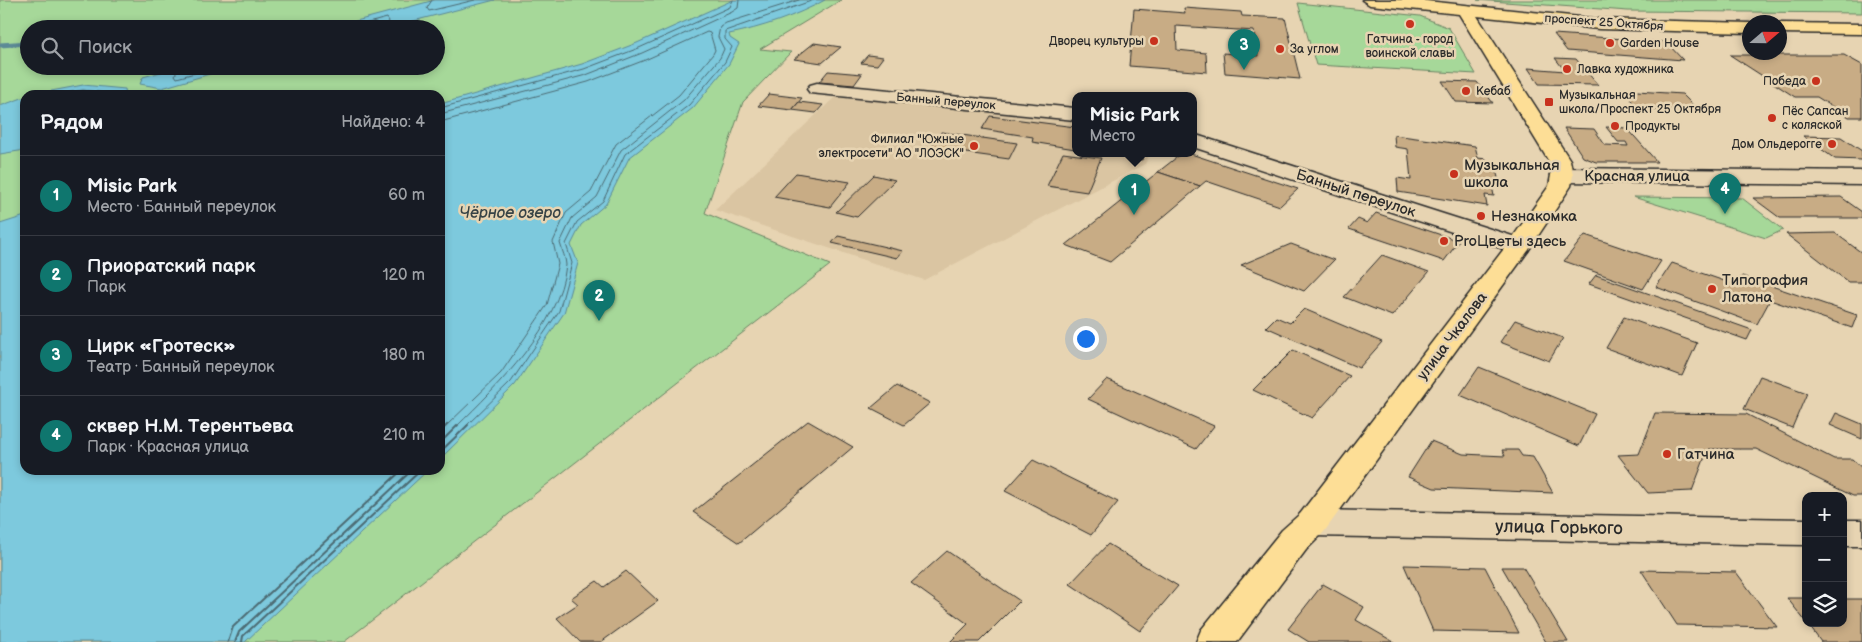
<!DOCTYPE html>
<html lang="ru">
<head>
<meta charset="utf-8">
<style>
	body { margin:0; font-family:"Balsamiq Sans",sans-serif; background:#20242c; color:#f1f3f6 }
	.controls { position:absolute; right:15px; bottom:15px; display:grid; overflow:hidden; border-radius:10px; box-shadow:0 2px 8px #0003 }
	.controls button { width:45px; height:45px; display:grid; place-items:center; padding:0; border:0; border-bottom:1px solid #363941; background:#171b24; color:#f1f3f6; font:25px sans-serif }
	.compass { position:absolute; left:1742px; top:15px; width:45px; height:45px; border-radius:50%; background:#171b24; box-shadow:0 2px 8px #0003; rotate:70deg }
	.you { position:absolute; left:1085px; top:338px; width:18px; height:18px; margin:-12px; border:4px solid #fff; border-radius:50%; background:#1a73e8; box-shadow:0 0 0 8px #1a73e833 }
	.badge { display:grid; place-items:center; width:32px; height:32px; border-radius:50%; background:#0f766e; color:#fff; font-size:16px; font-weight:700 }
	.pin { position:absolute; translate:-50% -41px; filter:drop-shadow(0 1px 2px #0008) }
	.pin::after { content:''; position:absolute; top:26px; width:18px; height:15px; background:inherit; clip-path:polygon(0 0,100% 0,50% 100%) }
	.popup { position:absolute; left:1072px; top:92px; width:125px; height:65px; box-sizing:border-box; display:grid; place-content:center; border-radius:10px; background:#171b24; filter:drop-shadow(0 1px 4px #0005); font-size:16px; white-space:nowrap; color:#9ea1a6 }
	.popup b { font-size:19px; color:#f1f3f6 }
	.popup::after { content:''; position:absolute; left:50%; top:100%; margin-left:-10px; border:10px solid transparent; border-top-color:#171b24 }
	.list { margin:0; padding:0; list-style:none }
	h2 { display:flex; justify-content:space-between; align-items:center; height:65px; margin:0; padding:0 20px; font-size:21px }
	h2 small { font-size:16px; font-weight:400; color:#9ea1a6 }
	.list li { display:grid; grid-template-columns:32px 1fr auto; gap:15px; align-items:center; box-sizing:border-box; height:80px; padding:0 20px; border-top:1px solid #363941 }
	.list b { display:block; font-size:19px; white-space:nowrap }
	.list p { margin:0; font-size:16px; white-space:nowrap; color:#9ea1a6 }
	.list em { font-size:16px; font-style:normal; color:#9ea1a6 }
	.icon { flex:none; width:28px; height:28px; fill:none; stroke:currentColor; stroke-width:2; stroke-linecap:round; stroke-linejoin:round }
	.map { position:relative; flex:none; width:1862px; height:642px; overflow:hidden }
	.search { position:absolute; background:#171b24; box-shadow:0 2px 8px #0003; left:20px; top:20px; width:425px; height:55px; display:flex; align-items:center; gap:12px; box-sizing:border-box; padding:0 18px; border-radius:28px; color:#9ea1a6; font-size:19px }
	.panel { position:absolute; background:#171b24; box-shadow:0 2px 8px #0003; left:20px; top:90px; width:425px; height:385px; border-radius:15px }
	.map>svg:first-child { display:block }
</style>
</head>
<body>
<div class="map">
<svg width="1862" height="642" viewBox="0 0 1862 642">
	<rect width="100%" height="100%" fill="#e7d4b2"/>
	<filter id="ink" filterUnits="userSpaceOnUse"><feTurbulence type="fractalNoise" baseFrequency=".02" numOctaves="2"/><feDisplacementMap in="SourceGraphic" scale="10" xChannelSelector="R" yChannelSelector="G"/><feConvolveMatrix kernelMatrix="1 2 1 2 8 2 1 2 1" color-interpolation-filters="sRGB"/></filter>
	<g filter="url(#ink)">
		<polygon fill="#dac5a2" points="835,97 1075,120 1075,154 1150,154 1145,164 924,280 715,210"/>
		<g fill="#a6d899" stroke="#688262" fill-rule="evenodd">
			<path d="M0 0H841L760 49 791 52 743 102 705 213 830 265 344 642H0ZM29 29H436V66H29ZM25 95H440V470H25Z"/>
			<polygon points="1477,0 1862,0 1862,13 1628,11"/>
			<polygon points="1298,3 1420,16 1449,28 1476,74 1316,65"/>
			<polygon points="1633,197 1742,198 1783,230 1766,238"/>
		</g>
		<g fill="#7dc9dd" stroke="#5c8a96">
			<polygon points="435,0 495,0 382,29 326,29"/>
			<path d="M733 0H825C796 16 761 28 729 34L730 38 739 44 729 64 693 108 629 158 606 204 581 225 571 245 578 263 564 313 515 385 440 459V104L582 64 637 43Z"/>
			<polygon points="183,66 237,66 162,88 140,84 143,77"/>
			<polygon points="83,85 125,89 126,95 30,95"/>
			<polygon points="25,97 25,150 0,154 0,106"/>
			<polygon points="25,216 25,470 428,470 245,642 0,642 0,224"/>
		</g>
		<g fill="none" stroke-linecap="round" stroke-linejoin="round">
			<g stroke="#4c6a72" stroke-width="1">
				<polyline points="432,0 427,8 429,11 475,0"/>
				<polyline points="345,29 387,18 389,21 386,29"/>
				<polyline points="180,66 175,75 177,78 219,66"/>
				<polyline points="54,95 83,90 121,95"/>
				<polyline points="440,108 584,69 639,48 730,7 733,0"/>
				<polyline points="440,114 586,75 642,53 732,12 738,8 739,0"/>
				<polyline points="440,122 588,82 645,60 707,32 710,33 715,50 713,54 679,95 616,144 591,192 566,213 553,242 558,264 547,305 501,373 446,426"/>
				<path d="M457 426C498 386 560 325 566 265 566 259 562 250 560 243L572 218 597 197 621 150 684 100 720 58 724 49 718 37 720 27 726 23 799 0"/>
				<polyline points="466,426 511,382 559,311 572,263 566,244 577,222 603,201 625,154 689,105 725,62 732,47 725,39 725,31 814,0"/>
			</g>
			<g stroke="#4c6a72" stroke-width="2">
				<polyline points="440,432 447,425"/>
				<polyline points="440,443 458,425"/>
				<polyline points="440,452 468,425"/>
				<polyline points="228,642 233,627 402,470"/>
				<polyline points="235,642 239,632 412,470"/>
				<polyline points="242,642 243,636 421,470"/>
			</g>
			<polyline stroke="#5c8a96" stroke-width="5" points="0,45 29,43"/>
		</g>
		<g fill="#c8ac85" stroke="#2b2b2b">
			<polygon points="1184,8 1241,12 1242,16 1285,18 1300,79 1225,73 1223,53 1258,56 1254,31 1176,26 1177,50 1206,53 1207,72 1129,66 1134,9 1185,13"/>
			<polygon points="1554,34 1666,42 1683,60 1567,51"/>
			<polygon points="814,43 841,47 822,63 794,59"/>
			<polygon points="868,55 883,57 877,65 861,63"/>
			<polygon points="1730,55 1844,55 1862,65 1862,117 1849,117 1817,97 1795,97"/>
			<polygon points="1555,58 1576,59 1598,85 1539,84 1528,68 1565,71"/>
			<polygon points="828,71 862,74 854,85 819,82"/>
			<polygon points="1442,81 1477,82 1493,103 1456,102"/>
			<polygon points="1622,90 1682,94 1701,113 1639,109"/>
			<polygon points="769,94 802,98 792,110 758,106"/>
			<polygon points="799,102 823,105 816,113 792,110"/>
			<polygon points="990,116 1075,127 1075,149 1032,142 1033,137 982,129"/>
			<polygon points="1606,127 1627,128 1657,162 1596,162 1583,157 1564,128 1594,129 1605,145 1628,146 1626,142 1618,142"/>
			<polygon points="941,132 1017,143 1009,159 930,148"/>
			<polygon points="1394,135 1475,146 1478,158 1486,159 1488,168 1496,169 1500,187 1492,186 1494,196 1485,195 1487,206 1398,192 1397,178 1411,180 1408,149 1395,147"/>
			<polygon points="1803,136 1841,137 1862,151 1862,160 1835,159"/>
			<polygon points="1063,153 1101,158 1087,192 1047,186"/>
			<polygon points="1104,154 1144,154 1142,160"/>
			<polygon points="1181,154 1191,154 1298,189 1280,206 1206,181 1200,186 1158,172"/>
			<polygon points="1158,172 1200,186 1110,262 1066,245"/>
			<polygon points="796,173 850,182 830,207 774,197"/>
			<polygon points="874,175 895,180 857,217 836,212"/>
			<polygon points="1841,197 1862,212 1862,218 1780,218 1753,198"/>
			<polygon points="1376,213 1459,241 1444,261 1349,229 1358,219 1367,223"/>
			<polygon points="1835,233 1862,253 1862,282 1848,282 1786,234"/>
			<polygon points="1585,235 1661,261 1643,289 1564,261"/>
			<polygon points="838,236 903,251 897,258 832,243"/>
			<polygon points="1291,244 1334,260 1304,291 1241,265"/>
			<polygon points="1382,255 1429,272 1392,316 1344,297"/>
			<polygon points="1672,263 1736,285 1742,276 1857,315 1852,328 1770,300 1757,324 1656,287"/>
			<polygon points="1596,275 1752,330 1747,340 1589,284"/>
			<polygon points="1304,309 1382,342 1359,368 1266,327 1276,317 1290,323"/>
			<polygon points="1624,317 1697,343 1682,376 1606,348"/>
			<polygon points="1515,320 1563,338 1549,361 1500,342"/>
			<polygon points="1293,350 1350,376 1312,418 1253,390"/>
			<polygon points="1479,367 1595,414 1579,446 1460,395"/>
			<polygon points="1760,376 1807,393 1792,428 1744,409"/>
			<polygon points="1107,379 1214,426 1196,449 1088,399"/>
			<polygon points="897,386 930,403 904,425 871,408"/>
			<polygon points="1655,413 1746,414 1834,459 1852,459 1862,468 1862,496 1853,496 1756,449 1708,449 1692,491 1648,493 1618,455 1639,454"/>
			<polygon points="1836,413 1862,424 1862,439 1830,425"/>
			<polygon points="808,421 853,447 739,543 693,512"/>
			<polygon points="1431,441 1463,454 1505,456 1502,450 1518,450 1522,456 1533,457 1553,493 1434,488 1408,477"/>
			<polygon points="1033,460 1118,502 1091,535 1005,491"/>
			<polygon points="1108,544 1178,586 1140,631 1070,584"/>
			<polygon points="947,551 1020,601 979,642 950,642 968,624 911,583"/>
			<polygon points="1404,565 1485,567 1519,633 1433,631"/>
			<polygon points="1502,567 1523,567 1568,642 1546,642"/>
			<polygon points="1641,570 1736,572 1777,627 1677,625"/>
			<polygon points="626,571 658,601 601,642 580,642 557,618 578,604 571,598 597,581 604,587"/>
			<polygon points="1323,584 1364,607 1356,620 1394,642 1309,642 1288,629"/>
			<polygon points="1787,598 1806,598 1806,622"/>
			<polygon points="1843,599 1862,599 1862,642 1821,642 1807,623 1843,623"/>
		</g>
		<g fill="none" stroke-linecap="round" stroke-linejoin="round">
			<defs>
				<g id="minor">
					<polygon points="817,83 1075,108 1075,120 810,93 807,89 810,85"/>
					<polygon points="1193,134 1528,241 1531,246 1528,251 1519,253 1510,251 1193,147"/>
					<polygon points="1562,168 1862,171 1862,185 1562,182 1554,180 1551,175 1554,170"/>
					<polygon points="1312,510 1806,519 1806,545 1312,536 1300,532 1295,523 1300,514"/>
					<rect x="1843" y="520" width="19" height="26"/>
				</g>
				<g id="major">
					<polygon points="1362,0 1417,0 1599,19 1750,23 1750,33 1599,29 1477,16 1570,160 1573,175 1571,186 1528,251 1324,532 1306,550 1237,642 1196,642 1201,630 1282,530 1300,514 1510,241 1549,186 1551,175 1548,160 1459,14 1370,5"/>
					<polygon points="1780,23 1862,24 1862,34 1780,33"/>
				</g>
			</defs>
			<use href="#minor" stroke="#2b2b2b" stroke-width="3"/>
			<use href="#major" stroke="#2b2b2b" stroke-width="3"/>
			<use href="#minor" fill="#e7d4b2" fill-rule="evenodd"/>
			<use href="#major" fill="#fdde96" fill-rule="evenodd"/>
		</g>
	</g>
	<g fill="#c8321e" stroke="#e7d4b2" stroke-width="2">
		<circle cx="1410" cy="24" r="5"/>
		<circle cx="1154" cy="41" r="5"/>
		<circle cx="1610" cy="43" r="5"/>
		<circle cx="1280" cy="49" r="5"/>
		<circle cx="1567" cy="69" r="5"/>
		<circle cx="1816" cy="81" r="5"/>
		<circle cx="1466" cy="91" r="5"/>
		<rect x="1544" y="97" width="10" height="10" rx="2.5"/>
		<circle cx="1772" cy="118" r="5"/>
		<circle cx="1615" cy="126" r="5"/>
		<circle cx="1832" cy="144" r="5"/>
		<circle cx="974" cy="146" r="5"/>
		<circle cx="1454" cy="174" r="5"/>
		<circle cx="1481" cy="216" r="5"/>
		<circle cx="1444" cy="241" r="5"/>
		<circle cx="1712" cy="289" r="5"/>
		<circle cx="1667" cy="454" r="5"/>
	</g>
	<g text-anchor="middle" stroke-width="5" stroke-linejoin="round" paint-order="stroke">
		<g font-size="12" fill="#2b2b2b" stroke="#e7d4b2">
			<text transform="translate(1604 22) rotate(4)" y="4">проспект 25 Октября</text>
			<text transform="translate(946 101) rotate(5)" y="4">Банный переулок</text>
		</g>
		<g font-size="12" fill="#2b2b2b" stroke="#e7d4b2" text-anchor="start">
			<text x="1410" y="43" text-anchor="middle">Гатчина - город<tspan x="1410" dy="14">воинской славы</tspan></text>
			<text x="1144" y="45" text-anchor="end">Дворец культуры</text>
			<text x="1620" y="47">Garden House</text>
			<text x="1290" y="53">За углом</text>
			<text x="1577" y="73">Лавка художника</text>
			<text x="1806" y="85" text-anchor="end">Победа</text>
			<text x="1476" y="95">Кебаб</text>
			<text x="1559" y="99">Музыкальная<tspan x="1559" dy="14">школа/Проспект 25 Октября</tspan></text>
			<text x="1782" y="115">Пёс Сапсан<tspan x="1782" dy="14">с коляской</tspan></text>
			<text x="1625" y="130">Продукты</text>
			<text x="964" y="143" text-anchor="end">Филиал "Южные<tspan x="964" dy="14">электросети" АО "ЛОЭСК"</tspan></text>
			<text x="1822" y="148" text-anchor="end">Дом Ольдерогге</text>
		</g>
		<g font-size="15" fill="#2b2b2b" stroke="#e7d4b2" text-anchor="start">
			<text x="1464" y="170">Музыкальная<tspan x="1464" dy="17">школа</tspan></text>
			<text x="1491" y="221">Незнакомка</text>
			<text x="1454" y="246">ProЦветы здесь</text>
			<text x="1722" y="285">Типография<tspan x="1722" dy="17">Латона</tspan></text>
			<text x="1677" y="459">Гатчина</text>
		</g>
		<g font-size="15" fill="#2b2b2b" stroke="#e7d4b2">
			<text x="1637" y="181">Красная улица</text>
			<text transform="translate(1356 193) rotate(18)" y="5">Банный переулок</text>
			<text transform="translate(1452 336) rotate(-53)" y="5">улица Чкалова</text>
		</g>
		<g font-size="16" font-style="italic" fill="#374346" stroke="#e7d4b2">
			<text x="510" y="218">Чёрное озеро</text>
		</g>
		<g font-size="18" fill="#2b2b2b" stroke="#e7d4b2">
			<text transform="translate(1559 527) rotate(1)" y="6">улица Горького</text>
		</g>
	</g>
</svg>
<div class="controls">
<button>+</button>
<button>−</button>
<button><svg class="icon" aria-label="layers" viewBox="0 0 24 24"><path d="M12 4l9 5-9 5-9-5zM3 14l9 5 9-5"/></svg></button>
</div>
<svg class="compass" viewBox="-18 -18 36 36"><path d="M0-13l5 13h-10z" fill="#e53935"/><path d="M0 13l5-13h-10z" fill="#9ea1a6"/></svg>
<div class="you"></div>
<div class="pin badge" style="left:1134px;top:215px">1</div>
<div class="popup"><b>Misic Park</b>Место</div>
<div class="pin badge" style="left:599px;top:321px">2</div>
<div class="pin badge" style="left:1244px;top:70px">3</div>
<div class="pin badge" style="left:1725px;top:214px">4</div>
<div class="search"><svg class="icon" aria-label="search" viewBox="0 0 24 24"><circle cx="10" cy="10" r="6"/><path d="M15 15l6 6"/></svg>Поиск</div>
<section class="panel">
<h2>Рядом<small>Найдено: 4</small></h2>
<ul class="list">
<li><span class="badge">1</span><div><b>Misic Park</b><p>Место · Банный переулок</p></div><em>60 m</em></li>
<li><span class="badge">2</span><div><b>Приоратский парк</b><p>Парк</p></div><em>120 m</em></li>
<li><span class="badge">3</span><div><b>Цирк «Гротеск»</b><p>Театр · Банный переулок</p></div><em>180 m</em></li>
<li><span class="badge">4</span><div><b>сквер Н.М. Терентьева</b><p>Парк · Красная улица</p></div><em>210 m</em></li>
</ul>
</section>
</div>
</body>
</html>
